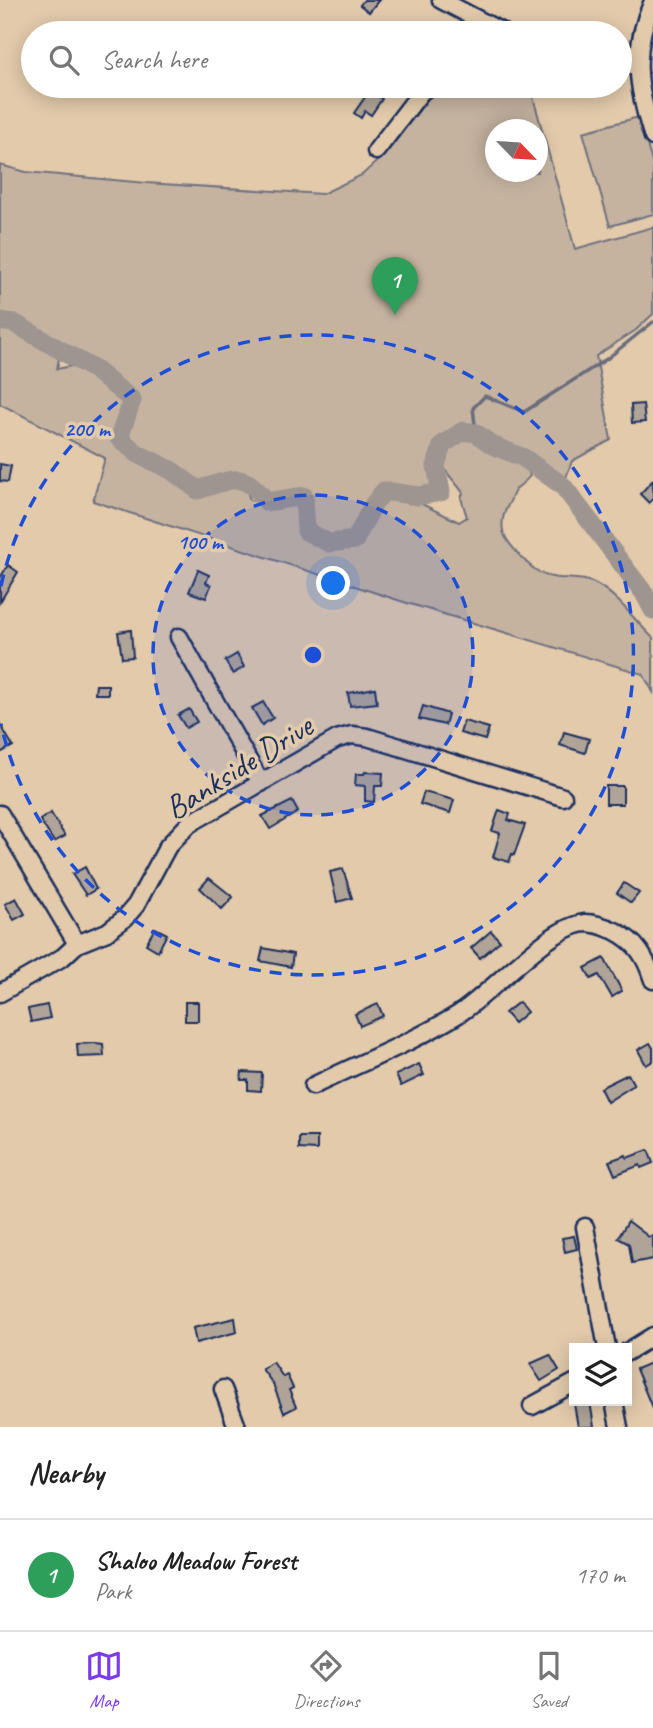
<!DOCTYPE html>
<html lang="en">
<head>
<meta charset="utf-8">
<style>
	body { margin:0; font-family:Caveat,sans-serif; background:#f6f6f6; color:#222 }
	.controls { position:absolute; right:21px; bottom:21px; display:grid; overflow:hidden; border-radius:0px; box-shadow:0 4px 18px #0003 }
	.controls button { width:63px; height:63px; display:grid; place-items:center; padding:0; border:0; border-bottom:2px solid #e0e0e0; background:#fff; color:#222; font:35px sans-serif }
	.compass { position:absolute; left:485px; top:119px; width:63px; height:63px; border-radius:50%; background:#fff; box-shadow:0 4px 18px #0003; rotate:115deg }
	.you { position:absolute; left:334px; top:584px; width:24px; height:24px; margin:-18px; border:5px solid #fff; border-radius:50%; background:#1a73e8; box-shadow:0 0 0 10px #1a73e833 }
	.badge { display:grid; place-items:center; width:46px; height:46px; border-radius:50%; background:#7c3aed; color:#fff; font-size:23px; font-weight:700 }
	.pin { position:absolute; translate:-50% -58px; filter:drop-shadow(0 2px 4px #0008) }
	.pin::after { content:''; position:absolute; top:37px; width:24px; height:21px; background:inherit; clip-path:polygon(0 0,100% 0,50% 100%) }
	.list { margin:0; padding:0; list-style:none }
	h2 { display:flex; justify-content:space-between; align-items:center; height:91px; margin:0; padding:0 28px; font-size:30px }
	h2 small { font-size:23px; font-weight:400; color:#767676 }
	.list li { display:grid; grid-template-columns:46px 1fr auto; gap:21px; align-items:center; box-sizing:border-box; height:112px; padding:0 28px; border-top:2px solid #e0e0e0 }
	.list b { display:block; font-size:26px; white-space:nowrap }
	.list p { margin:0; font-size:23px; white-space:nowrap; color:#767676 }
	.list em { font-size:23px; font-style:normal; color:#767676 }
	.icon { flex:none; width:38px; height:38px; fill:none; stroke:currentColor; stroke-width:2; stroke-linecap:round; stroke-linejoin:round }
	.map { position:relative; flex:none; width:653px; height:1427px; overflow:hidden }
	.search { position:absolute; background:#fff; box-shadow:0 4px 18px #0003; left:21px; right:21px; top:21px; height:77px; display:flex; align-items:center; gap:18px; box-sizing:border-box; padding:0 24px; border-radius:38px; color:#767676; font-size:26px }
	.sheet { height:203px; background:#fff }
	nav { display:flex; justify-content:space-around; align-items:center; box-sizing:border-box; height:98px; border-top:2px solid #e0e0e0; background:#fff; font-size:19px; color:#767676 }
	nav a { display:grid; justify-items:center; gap:4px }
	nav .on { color:#7c3aed }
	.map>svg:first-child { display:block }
</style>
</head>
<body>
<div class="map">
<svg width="653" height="1427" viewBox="0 0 653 1427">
	<rect width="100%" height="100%" fill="#e2caab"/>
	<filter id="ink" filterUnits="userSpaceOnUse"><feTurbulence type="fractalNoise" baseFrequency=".0143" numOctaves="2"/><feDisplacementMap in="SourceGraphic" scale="14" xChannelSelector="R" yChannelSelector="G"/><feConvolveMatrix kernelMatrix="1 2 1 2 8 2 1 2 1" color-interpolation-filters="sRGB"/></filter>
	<g filter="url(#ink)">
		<g fill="#c5b3a0" stroke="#70717f" stroke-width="2" fill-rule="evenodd">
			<path d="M441 86H530L575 249 653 227V314L636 330 596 356 611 440 572 461 563 486 524 458 492 445 476 433 463 431 442 445 436 466 441 492 418 496 403 495 459 522 467 517 461 498 463 493C455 480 439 469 441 453 448 446 458 434 468 435 481 436 486 448 495 454 507 462 526 458 530 476 526 481 523 483 518 487 513 491 512 499 508 505 496 528 504 539 521 557 529 565 539 575 552 577 566 580 580 576 594 583 617 594 634 620 653 638V692L643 674 407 603 93 501 105 458 0 404V165L26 172 146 183 322 194 362 175 387 152 435 90ZM496 130H538V172H496ZM60 352 94 370 96 372 81 364 57 369ZM251 484 255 486 267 502 250 500 247 491Z"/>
			<polygon points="639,117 653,166 653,214 610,226 583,132"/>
		</g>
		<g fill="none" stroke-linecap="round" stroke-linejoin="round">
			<polyline stroke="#6a6c7d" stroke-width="3.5" points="476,433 473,408 485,396 524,412 608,358 653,322"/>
			<path stroke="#9e9591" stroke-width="19" d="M0 321 14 323 95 370 132 400 119 438 138 454 171 470 198 490C232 479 244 470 267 502L304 496 306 531 329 543 355 540 373 505 384 491 418 496 441 492 436 466 442 445 463 431 476 433 492 445 524 458 563 486 644 593 653 610"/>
		</g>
		<g fill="#b0a498" stroke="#1b2f5e" stroke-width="2">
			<polygon points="364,0 379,0 369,12 360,5"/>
			<polygon points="423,22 430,28 434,23 445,33 423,33 417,28"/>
			<polygon points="370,90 382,99 371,115 365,111 361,118 354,113"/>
			<polygon points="643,404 645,422 632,423 631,405"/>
			<polygon points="0,464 11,466 8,482 0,481"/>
			<polygon points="653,480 653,498 649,503 640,494"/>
			<polygon points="8,565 18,572 0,602 0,578"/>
			<polygon points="198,570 209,575 206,583 211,585 206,598 189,592"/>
			<polygon points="131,630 133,657 122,658 118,632"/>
			<polygon points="237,654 244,667 233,674 225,661"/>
			<polygon points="96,685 108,685 108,694 95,694"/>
			<polygon points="375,688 377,703 350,706 348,693"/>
			<polygon points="263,702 273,718 262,725 252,708"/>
			<polygon points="423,706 448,714 445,725 419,719"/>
			<polygon points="189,709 197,722 186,728 178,715"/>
			<polygon points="464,721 489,728 485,740 460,733"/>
			<polygon points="0,724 13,746 0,753"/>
			<polygon points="564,732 589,739 585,753 560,745"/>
			<polygon points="365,772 383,773 382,786 375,786 374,802 365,801 365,786 355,785 356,774 364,774"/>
			<rect x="606" y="786" width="17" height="18"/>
			<polygon points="424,792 454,800 450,813 420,804"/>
			<polygon points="292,801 298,812 270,829 262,816"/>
			<polygon points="499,810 510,814 508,820 525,825 514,855 512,854 509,862 493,857 500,833 492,831"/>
			<polygon points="51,813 65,836 54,842 40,820"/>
			<polygon points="85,867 96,889 86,895 72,874"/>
			<polygon points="343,869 352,898 337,902 330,872"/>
			<polygon points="209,878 233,897 222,909 200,888"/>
			<polygon points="624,883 639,893 631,903 617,893"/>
			<polygon points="16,898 25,914 14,920 5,904"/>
			<polygon points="155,928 167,934 158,951 146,944"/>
			<polygon points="491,931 500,941 480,958 471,948"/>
			<polygon points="263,948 293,954 291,967 260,961"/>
			<polygon points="604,958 622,991 612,997 599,975 591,979 585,968"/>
			<rect x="185" y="1002" width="13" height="19"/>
			<polygon points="519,1002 527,1012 514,1023 505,1013"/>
			<polygon points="378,1004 383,1016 360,1026 355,1014"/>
			<polygon points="47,1005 50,1018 31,1022 28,1009"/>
			<polygon points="95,1043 103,1044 104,1056 78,1057 77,1044"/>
			<polygon points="650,1043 653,1048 653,1061 646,1065 638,1050"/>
			<polygon points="419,1064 424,1075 401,1086 396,1075"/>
			<polygon points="242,1072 262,1073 261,1091 248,1090 248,1080 241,1080"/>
			<polygon points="628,1074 634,1085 607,1102 600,1088"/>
			<polygon points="299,1137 317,1137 317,1150 299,1149"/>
			<polygon points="648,1150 653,1163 641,1168 640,1165 615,1175 609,1161 626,1155 627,1158"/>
			<polygon points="628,1221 649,1237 653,1236 653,1259 632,1263 629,1244 618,1238"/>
			<polygon points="574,1236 577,1249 565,1252 562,1238"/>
			<polygon points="235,1318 237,1332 196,1343 193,1328"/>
			<polygon points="550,1355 559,1370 541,1381 530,1364"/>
			<polygon points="273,1362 283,1377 287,1375 293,1388 289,1390 296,1407 284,1413 273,1384 262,1369"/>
			<polygon points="650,1363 653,1371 653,1410 636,1369"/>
			<polygon points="590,1401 594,1427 578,1427 574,1404"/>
		</g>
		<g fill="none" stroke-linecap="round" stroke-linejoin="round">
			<defs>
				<g id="minor">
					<polyline points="441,0 504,33"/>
					<path d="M653 1C631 50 637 88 653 137"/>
					<polyline points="620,65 638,65"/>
					<polyline points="376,151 421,92 429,86"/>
					<polyline points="179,637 261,783"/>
					<polyline points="0,814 77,944"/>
					<polyline points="0,993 63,957 77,944 107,932 125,918 136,905 168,846 189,824 337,739 352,735 367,737 563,797"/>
					<path d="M313 1086C360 1063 413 1042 457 1015 491 994 549 926 585 923 596 923 606 927 615 931 637 942 646 958 653 980"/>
					<polyline points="585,1227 607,1348"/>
					<polyline points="627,1352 653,1336"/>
					<polyline points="223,1389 237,1427"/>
					<polyline points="614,1401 619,1427"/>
					<polyline points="532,1406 574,1383"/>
				</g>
			</defs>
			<use href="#minor" stroke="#1b2f5e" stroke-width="21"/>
			<use href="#minor" stroke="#e2caab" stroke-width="16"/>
		</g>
	</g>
	<circle cx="313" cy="655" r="160" fill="#1d4ed8" fill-opacity=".12"/>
	<g fill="none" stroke="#1d4ed8" stroke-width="3.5" stroke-dasharray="12 9">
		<circle cx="313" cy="655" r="160"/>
		<path d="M1 586A320 320 0 1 1 1 724"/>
	</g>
	<g text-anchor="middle" stroke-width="7" stroke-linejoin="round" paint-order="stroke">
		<g font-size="33" fill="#1b2f5e" stroke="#e2caab">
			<text transform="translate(238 766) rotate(-32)" y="12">Bankside Drive</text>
		</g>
	</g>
	<circle cx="313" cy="655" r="10" fill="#1d4ed8" stroke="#e2caab" stroke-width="3.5"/>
	<g font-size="21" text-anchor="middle" font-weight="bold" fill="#1d4ed8" stroke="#e2caab" stroke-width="7" stroke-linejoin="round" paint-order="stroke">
		<text x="87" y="436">200 m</text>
		<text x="200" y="549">100 m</text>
	</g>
</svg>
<div class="controls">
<button><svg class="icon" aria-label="layers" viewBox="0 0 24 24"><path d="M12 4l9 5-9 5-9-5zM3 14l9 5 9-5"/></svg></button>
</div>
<svg class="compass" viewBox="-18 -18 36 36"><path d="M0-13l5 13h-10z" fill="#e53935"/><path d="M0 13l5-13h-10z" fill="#767676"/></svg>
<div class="you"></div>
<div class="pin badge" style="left:395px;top:315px;background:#2e9e5b">1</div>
<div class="search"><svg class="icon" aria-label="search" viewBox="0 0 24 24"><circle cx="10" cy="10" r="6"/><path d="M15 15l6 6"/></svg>Search here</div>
</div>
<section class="sheet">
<h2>Nearby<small></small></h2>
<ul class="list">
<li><span class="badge" style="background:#2e9e5b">1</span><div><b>Shaloo Meadow Forest</b><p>Park</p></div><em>170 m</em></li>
</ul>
</section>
<nav>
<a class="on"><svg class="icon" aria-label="map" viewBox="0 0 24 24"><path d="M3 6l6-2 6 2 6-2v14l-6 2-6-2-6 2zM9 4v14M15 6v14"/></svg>Map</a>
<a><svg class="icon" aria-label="directions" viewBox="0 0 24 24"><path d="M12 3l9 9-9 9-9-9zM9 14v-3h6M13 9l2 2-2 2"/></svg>Directions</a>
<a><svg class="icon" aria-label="saved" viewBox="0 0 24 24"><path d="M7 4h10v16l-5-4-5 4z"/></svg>Saved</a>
</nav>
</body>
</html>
